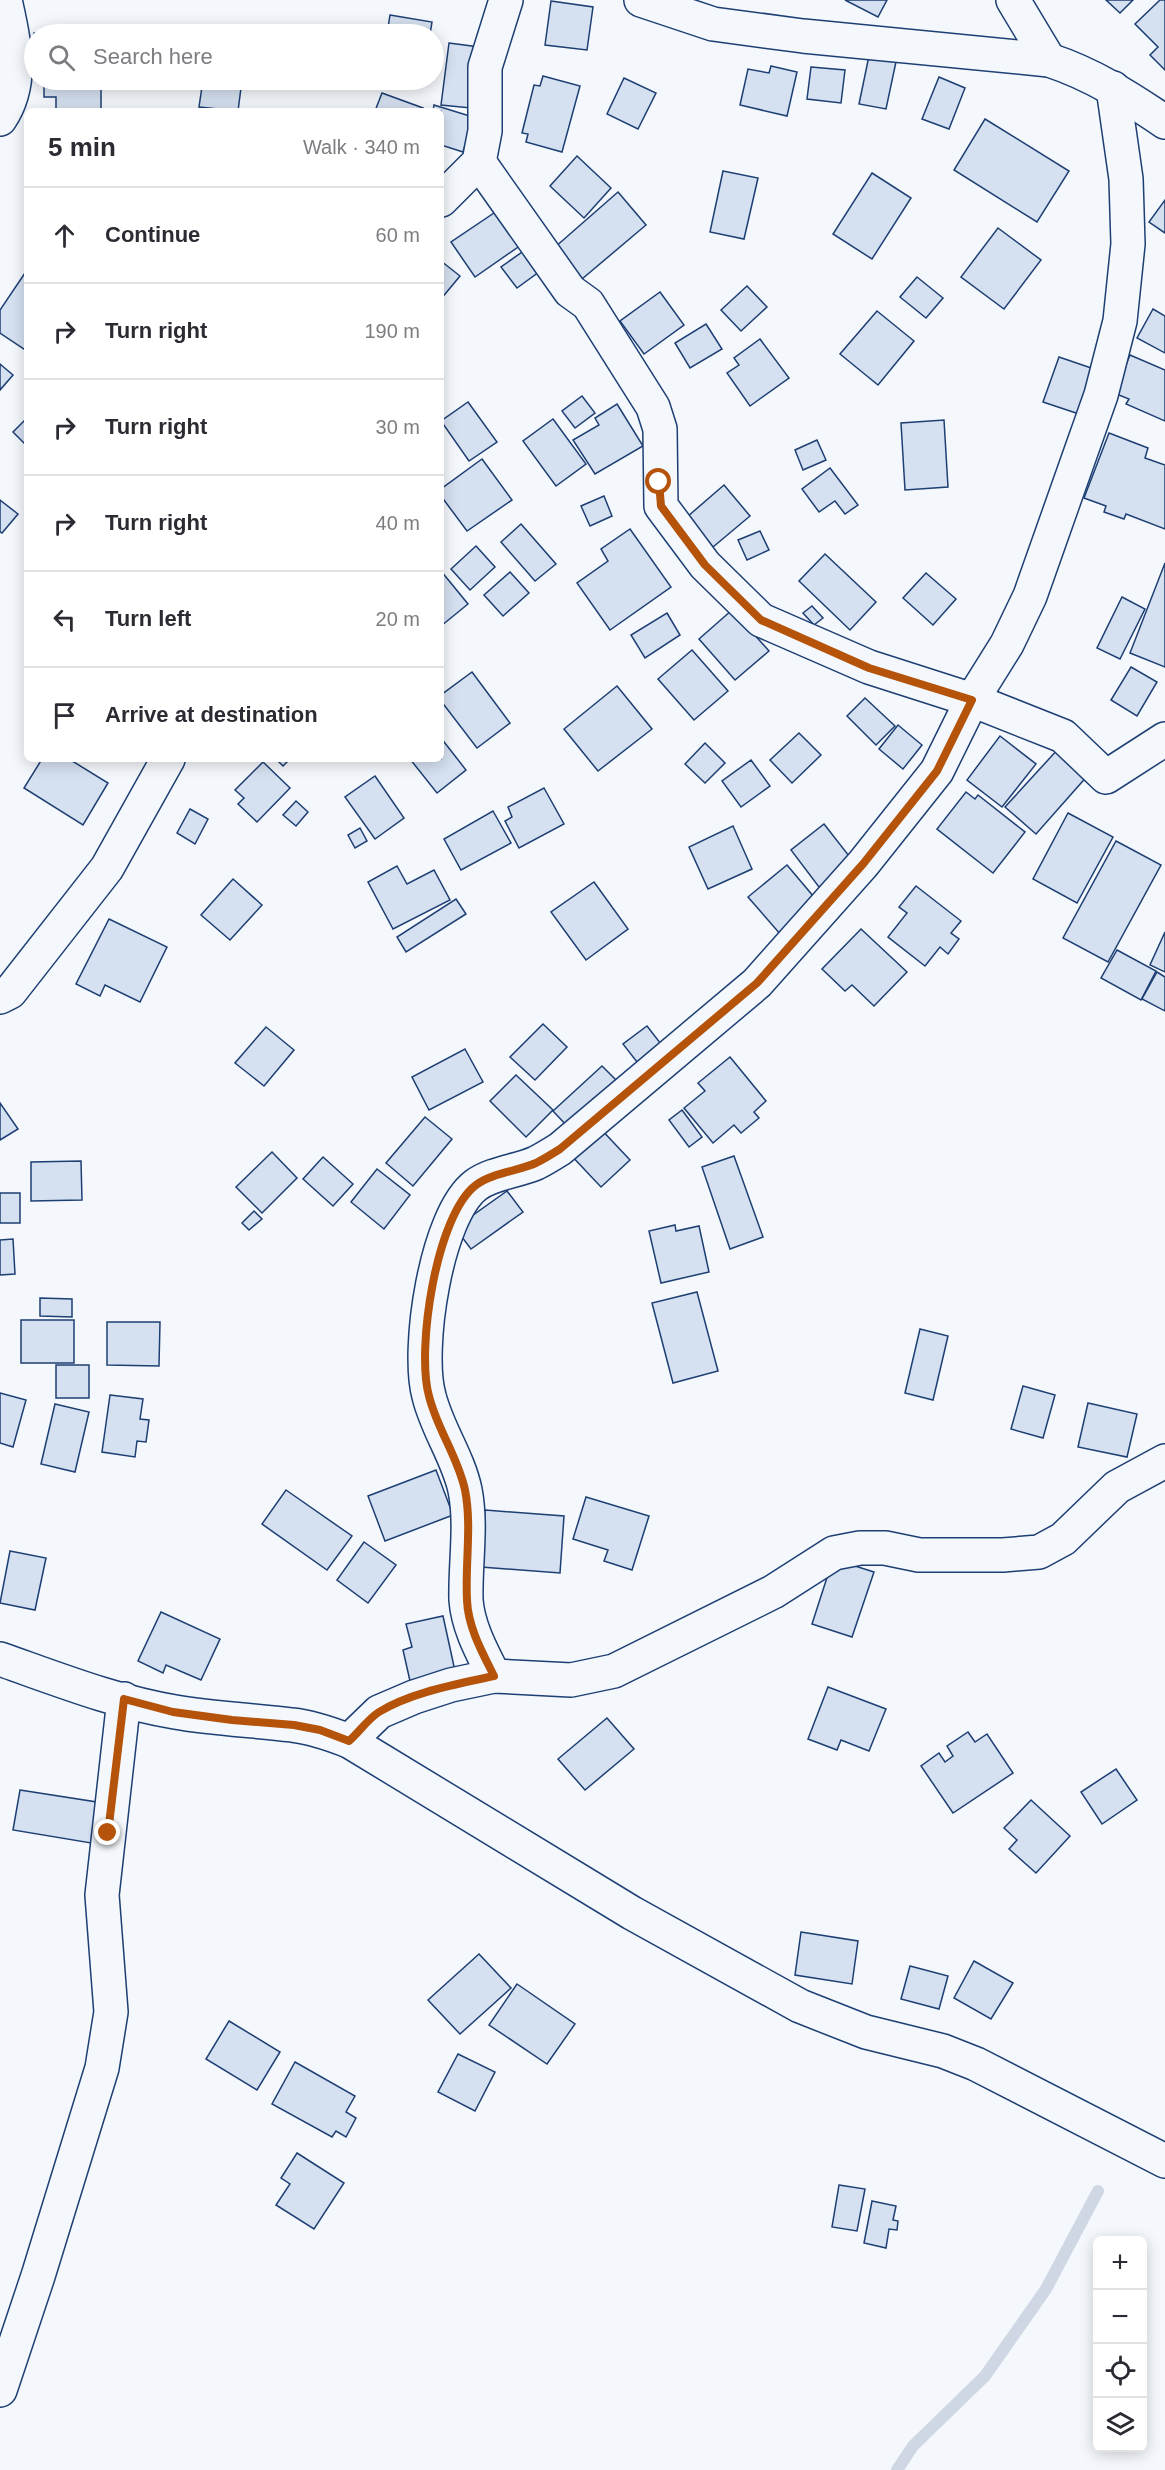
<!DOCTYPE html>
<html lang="en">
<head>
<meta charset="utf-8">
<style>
	body { margin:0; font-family:Arial,sans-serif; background:#f7f7f7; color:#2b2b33 }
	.controls { position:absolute; right:18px; bottom:18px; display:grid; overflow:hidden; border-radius:9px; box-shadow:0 3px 15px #0003 }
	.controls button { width:54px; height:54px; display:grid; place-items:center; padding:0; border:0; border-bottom:2px solid #e1e1e2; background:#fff; color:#2b2b33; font:30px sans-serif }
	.stop { position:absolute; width:18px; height:18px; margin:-14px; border:4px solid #b45309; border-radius:50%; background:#fff }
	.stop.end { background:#b45309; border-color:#fff; box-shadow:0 2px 6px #0008 }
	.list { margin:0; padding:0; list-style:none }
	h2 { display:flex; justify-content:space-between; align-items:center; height:78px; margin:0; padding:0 24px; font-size:26px }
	h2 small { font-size:20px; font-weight:400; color:#7c7c81 }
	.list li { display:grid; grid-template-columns:39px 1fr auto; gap:18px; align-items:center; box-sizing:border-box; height:96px; padding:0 24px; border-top:2px solid #e1e1e2 }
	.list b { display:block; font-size:22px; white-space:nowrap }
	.list em { font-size:20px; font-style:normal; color:#7c7c81 }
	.icon { flex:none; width:33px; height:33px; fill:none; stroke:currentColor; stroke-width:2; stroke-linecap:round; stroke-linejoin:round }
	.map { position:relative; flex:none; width:1165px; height:2470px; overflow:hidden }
	.search { position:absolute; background:#fff; box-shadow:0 3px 15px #0003; left:24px; top:24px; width:420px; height:66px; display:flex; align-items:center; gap:15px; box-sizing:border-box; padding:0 21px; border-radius:33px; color:#7c7c81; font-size:22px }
	.panel { position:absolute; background:#fff; box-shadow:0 3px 15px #0003; left:24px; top:108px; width:420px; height:654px; border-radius:9px }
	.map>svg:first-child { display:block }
</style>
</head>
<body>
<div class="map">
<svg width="1165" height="2470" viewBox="0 0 1165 2470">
	<rect width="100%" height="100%" fill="#f4f7fb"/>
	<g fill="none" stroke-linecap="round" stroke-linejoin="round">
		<polyline stroke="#cfd7e4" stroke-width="12" points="897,2470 913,2446 985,2376 1046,2289 1098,2191"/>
	</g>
	<g fill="#d5e0f0" stroke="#1d3f73" stroke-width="1.5">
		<polygon points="845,0 887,0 878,17"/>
		<polygon points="1106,0 1133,0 1120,13"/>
		<polygon points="1160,0 1165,0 1165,70 1150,55 1158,47 1135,24"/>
		<polygon points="551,1 593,7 587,50 545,45"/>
		<polygon points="390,15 432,22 430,34 387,34"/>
		<polygon points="34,33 102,34 34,34 34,69"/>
		<polygon points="449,43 479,47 471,108 441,105"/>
		<polygon points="870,51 897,57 886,109 859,104"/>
		<polygon points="771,66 797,72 787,116 740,105 748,69 769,73"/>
		<polygon points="811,67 845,70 841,103 807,99"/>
		<polygon points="543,76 580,86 562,152 526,142 528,134 522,133 534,85 540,86"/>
		<polygon points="939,77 965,88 949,129 922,119"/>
		<polygon points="624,78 656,93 638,129 607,114"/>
		<polygon points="44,80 101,80 101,111 56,111 56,97 44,97"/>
		<polygon points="203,80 242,80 238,111 199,107"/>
		<polygon points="310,80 345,80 344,86"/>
		<polygon points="382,93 423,108 421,111 375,111"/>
		<polygon points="434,105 473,117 463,152 441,145 441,111 433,111"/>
		<polygon points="985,119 1069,171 1037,222 954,170"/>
		<polygon points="577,156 611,188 584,218 550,186"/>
		<polygon points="723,171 758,178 744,239 710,232"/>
		<polygon points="872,173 911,198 872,259 833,234"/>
		<polygon points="618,192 646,225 582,279 554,248"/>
		<polygon points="1165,200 1165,233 1149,222"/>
		<polygon points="497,211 521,245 475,277 451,242"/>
		<polygon points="998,228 1041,260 1004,309 961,277"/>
		<polygon points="532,245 547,266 517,288 501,267"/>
		<polygon points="441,261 460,276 441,299"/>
		<polygon points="27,270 27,351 0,333 0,310"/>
		<polygon points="917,277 943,298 926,318 900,297"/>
		<polygon points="747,286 767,307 741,331 721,310"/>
		<polygon points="660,292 684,325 644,354 620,321"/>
		<polygon points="1153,309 1165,316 1165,353 1137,338"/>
		<polygon points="877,311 914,341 878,385 840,354"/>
		<polygon points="706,324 722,349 690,368 675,343"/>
		<polygon points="760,339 789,378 750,406 727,373 739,365 734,358"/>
		<polygon points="1130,355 1165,370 1165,421 1126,404 1129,399 1114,393"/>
		<polygon points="1059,357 1100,371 1085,416 1043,402"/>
		<polygon points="0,364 13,375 0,390"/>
		<polygon points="582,396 595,413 575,428 562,411"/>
		<polygon points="468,402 497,442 469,461 441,421"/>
		<polygon points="617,404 643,446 595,474 573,440 599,425 595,418"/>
		<polygon points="27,418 27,446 13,432"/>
		<polygon points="553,419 586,464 556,486 523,441"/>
		<polygon points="944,420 948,487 905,490 901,423"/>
		<polygon points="1109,433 1148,448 1145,458 1165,465 1165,529 1126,514 1124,519 1104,512 1106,506 1084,498"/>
		<polygon points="817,440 826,460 803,470 795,450"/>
		<polygon points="482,459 512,500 467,531 441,496 441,489"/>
		<polygon points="830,468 858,505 845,514 835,501 819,512 802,489"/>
		<polygon points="724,485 750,516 713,547 687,517"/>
		<polygon points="604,496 612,516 590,526 581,506"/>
		<polygon points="0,500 18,514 2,533 0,532"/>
		<polygon points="521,524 556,564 535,581 501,542"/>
		<polygon points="630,529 671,587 610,630 577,583 608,561 601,549"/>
		<polygon points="760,531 769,550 747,560 738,540"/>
		<polygon points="476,546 495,567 470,590 451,569"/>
		<polygon points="825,554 876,602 850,630 799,581"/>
		<polygon points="1165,563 1165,667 1130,653"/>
		<polygon points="441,571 468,604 441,626"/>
		<polygon points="510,572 529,593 503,616 484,595"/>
		<polygon points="926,573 956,599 933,625 903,598"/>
		<polygon points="1122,597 1145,609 1120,659 1097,648"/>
		<polygon points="812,606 823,618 814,625 803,613"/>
		<polygon points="732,610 769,651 735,680 699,639"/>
		<polygon points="667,613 680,635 645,658 631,635"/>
		<polygon points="692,650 728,691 694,720 658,679"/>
		<polygon points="1131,667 1157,682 1137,716 1111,700"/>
		<polygon points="472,672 510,723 477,748 441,701 441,695"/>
		<polygon points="617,686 652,729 598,771 564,729"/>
		<polygon points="865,698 895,726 876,745 847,716"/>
		<polygon points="898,725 922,745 903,769 879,749"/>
		<polygon points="799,733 821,755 792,783 770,760"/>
		<polygon points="1000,736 1036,764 1002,807 967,780"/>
		<polygon points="441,738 466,770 437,793 410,759 441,759"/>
		<polygon points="705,743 725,763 705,783 685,764"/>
		<polygon points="1059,748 1089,774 1036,834 1005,807"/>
		<polygon points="42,759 69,759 108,783 83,825 24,788"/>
		<polygon points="276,759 290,759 283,766"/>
		<polygon points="751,760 770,786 741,807 722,781"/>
		<polygon points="263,762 290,788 257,822 238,804 244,798 235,790"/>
		<polygon points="375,776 404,818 375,839 345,797"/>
		<polygon points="544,788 564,824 519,848 505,821 512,817 508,807"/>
		<polygon points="966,792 975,799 978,795 1025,832 993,873 937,829"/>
		<polygon points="296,801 308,812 296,826 283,815"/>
		<polygon points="190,809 208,819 195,844 177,833"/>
		<polygon points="493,811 511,843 461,870 444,839"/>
		<polygon points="1068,813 1113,837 1077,903 1033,879"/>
		<polygon points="824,824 853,861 819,887 791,850"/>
		<polygon points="733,826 752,869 708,889 689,847"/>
		<polygon points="360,828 367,841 355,848 348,835"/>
		<polygon points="1116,841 1161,865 1108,962 1063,938"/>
		<polygon points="787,865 819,903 781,935 748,897"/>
		<polygon points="397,866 407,884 434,870 450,900 393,929 368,882"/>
		<polygon points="233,879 262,905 230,940 201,915"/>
		<polygon points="594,882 628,929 586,960 551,912"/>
		<polygon points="916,886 961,921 951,933 959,939 948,954 940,947 925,966 888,937 907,913 899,907"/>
		<polygon points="456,899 466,914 406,952 397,937"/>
		<polygon points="109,919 167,947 140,1002 105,985 100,996 76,984"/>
		<polygon points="861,929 907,972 874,1006 852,985 845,991 822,969"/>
		<polygon points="1165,932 1165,972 1150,965"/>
		<polygon points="1117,950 1156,971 1141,1000 1101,978"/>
		<polygon points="1157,972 1165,977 1165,1011 1142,999"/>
		<polygon points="543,1024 567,1047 535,1080 510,1057"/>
		<polygon points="647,1026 661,1044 637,1062 623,1044"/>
		<polygon points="266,1027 294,1050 264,1086 235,1063"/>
		<polygon points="465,1049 483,1082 429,1110 412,1077"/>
		<polygon points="730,1057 766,1101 754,1112 759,1118 741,1133 734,1125 713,1143 684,1108 705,1091 698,1083"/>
		<polygon points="602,1066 619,1083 569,1128 553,1111"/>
		<polygon points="516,1075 553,1110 526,1137 490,1101"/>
		<polygon points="0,1103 18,1129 0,1140"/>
		<polygon points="682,1110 702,1137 689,1147 669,1120"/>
		<polygon points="425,1117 452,1139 413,1186 386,1163"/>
		<polygon points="597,1125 630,1160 601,1187 568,1152"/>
		<polygon points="272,1152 297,1178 262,1213 236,1187"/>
		<polygon points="734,1156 763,1237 730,1249 702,1167"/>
		<polygon points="323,1157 353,1184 333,1206 303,1179"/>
		<polygon points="81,1161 82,1200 31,1201 31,1162"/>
		<polygon points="377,1169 410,1195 384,1229 351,1202"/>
		<polygon points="507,1191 523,1212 471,1249 455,1228"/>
		<rect x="0" y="1193" width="20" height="30"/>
		<polygon points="254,1211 262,1219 249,1230 242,1223"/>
		<polygon points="675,1225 676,1231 699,1226 709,1272 661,1283 649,1231"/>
		<polygon points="13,1239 15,1274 0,1275 0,1240"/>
		<polygon points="697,1292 718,1371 673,1383 652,1303"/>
		<polygon points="40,1298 72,1299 72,1317 40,1316"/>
		<rect x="21" y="1320" width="53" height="43"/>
		<polygon points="107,1322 160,1322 159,1366 107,1365"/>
		<polygon points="920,1329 948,1336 933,1400 905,1393"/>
		<rect x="56" y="1365" width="33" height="33"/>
		<polygon points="1023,1386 1055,1395 1043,1438 1011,1429"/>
		<polygon points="0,1393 26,1400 13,1447 0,1443"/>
		<polygon points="110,1395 143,1399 140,1419 149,1420 146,1442 137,1441 135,1457 102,1452"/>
		<polygon points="1088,1403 1137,1414 1127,1457 1078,1447"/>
		<polygon points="55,1404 89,1412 75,1472 41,1464"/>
		<polygon points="436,1470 453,1515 385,1541 368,1496"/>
		<polygon points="286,1490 352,1536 327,1570 262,1524"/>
		<polygon points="586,1497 649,1516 632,1570 604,1561 608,1550 573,1539"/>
		<polygon points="485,1510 564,1516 560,1573 481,1567"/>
		<polygon points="364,1542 396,1565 368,1603 337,1580"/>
		<polygon points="10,1551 46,1558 35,1610 0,1603"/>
		<polygon points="833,1559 874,1572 852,1637 812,1624"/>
		<polygon points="161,1612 220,1639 201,1680 166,1665 163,1673 138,1661"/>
		<polygon points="443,1616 455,1671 410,1681 403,1650 412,1647 406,1624"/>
		<polygon points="828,1687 886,1709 869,1751 841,1740 837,1750 808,1739"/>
		<polygon points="607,1718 634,1749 585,1790 558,1759"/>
		<polygon points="968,1732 975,1742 987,1734 1013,1773 953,1813 921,1766 939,1753 945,1762 953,1756 947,1746"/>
		<polygon points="1116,1769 1137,1800 1102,1824 1081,1792"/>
		<polygon points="20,1790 103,1803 97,1844 13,1830"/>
		<polygon points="1031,1800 1070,1836 1036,1873 1009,1849 1017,1840 1004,1828"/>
		<polygon points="801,1932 858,1941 852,1984 795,1975"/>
		<polygon points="479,1954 511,1988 460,2034 428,2000"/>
		<polygon points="974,1961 1013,1983 991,2019 954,1998"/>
		<polygon points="910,1966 948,1976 939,2009 901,1999"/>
		<polygon points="517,1984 575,2024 547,2064 489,2025"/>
		<polygon points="229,2021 280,2052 257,2090 206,2059"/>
		<polygon points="458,2054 495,2072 475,2111 438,2092"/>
		<polygon points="295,2062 355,2096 346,2112 356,2118 346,2137 336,2131 332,2137 272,2104"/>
		<polygon points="297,2153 344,2183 314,2229 276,2205 290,2184 281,2178"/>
		<polygon points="839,2185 865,2189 857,2231 832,2227"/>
		<polygon points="872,2201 896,2206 893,2220 898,2221 897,2230 889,2229 886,2248 864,2243"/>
	</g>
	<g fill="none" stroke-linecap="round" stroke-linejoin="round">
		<defs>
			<g id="minor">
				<path d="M641 0 713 24 803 36 1049 60C1092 74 1128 97 1165 122"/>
				<polyline points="1013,0 1049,60"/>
				<path d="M0 119C25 82 14 40 5 0"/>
				<polyline points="479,162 570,291 588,304 653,407 660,429 661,506 705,565 761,620 869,667 972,700 1063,736 1106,777 1165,739"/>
				<polyline points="441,200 479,162 485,131 485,67 506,0"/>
				<polyline points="0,997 10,992 107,868 168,759"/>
				<path d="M0 1659C57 1679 115 1702 175 1712 214 1719 253 1720 292 1725 312 1727 331 1734 349 1741L632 1913 800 2006 866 2032 943 2051 976 2064 1165 2161"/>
				<path d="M494 1676C482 1652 468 1627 466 1600 465 1564 472 1525 465 1490 458 1457 437 1429 429 1396 416 1350 436 1215 476 1185 492 1173 518 1171 536 1163 544 1159 552 1154 560 1149L757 983 863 864 937 771 972 700 1007 644 1030 596 1101 395 1120 321 1128 244 1126 179 1113 88"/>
				<polyline points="349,1741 379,1712 414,1697 451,1685 494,1676 571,1680 614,1671 773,1592 834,1553 860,1548 885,1548 919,1555 1003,1555 1039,1552 1063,1539 1117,1487 1165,1461"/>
				<polyline points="0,2390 38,2276 102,2068 111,2012 102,1895 124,1699"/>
			</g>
		</defs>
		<use href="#minor" stroke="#1d3f73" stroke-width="36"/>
		<use href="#minor" stroke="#f4f7fb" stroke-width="33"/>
	</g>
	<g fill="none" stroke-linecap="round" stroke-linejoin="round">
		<path stroke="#b45309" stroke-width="8" d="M108 1833 124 1699 173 1712 232 1720 294 1725 320 1730 349 1741C359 1732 368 1719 379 1712 411 1692 458 1684 494 1676 482 1652 468 1627 467 1600 465 1564 472 1525 465 1490 458 1457 437 1429 429 1396 416 1350 436 1215 476 1185 492 1173 518 1171 536 1163 544 1159 552 1154 560 1149L757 983 863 864 937 771 972 700 869 668 761 620 705 565 661 506 659 482"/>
	</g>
</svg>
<div class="controls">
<button>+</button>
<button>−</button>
<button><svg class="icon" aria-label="locate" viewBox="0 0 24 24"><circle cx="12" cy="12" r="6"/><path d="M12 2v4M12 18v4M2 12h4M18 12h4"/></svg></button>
<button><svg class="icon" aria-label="layers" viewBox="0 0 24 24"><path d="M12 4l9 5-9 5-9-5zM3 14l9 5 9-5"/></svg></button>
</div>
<div class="stop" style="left:659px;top:482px"></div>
<div class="stop end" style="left:108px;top:1833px"></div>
<div class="search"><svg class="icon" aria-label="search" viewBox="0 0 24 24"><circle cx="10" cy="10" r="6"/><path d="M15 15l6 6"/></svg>Search here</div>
<section class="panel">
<h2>5 min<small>Walk · 340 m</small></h2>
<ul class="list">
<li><svg class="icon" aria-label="ahead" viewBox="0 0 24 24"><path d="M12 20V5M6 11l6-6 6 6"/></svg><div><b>Continue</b></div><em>60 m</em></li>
<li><svg class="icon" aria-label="right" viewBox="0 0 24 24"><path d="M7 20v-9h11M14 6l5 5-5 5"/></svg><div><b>Turn right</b></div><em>190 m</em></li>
<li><svg class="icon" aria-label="right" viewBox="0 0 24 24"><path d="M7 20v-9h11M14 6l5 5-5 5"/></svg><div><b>Turn right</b></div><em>30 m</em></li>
<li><svg class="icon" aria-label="right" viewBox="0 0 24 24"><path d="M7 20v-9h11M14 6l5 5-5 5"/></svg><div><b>Turn right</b></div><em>40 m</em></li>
<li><svg class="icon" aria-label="left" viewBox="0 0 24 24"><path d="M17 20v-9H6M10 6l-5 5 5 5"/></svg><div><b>Turn left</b></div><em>20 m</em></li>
<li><svg class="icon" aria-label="arrive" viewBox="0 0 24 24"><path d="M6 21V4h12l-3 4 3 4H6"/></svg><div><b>Arrive at destination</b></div></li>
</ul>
</section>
</div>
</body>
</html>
